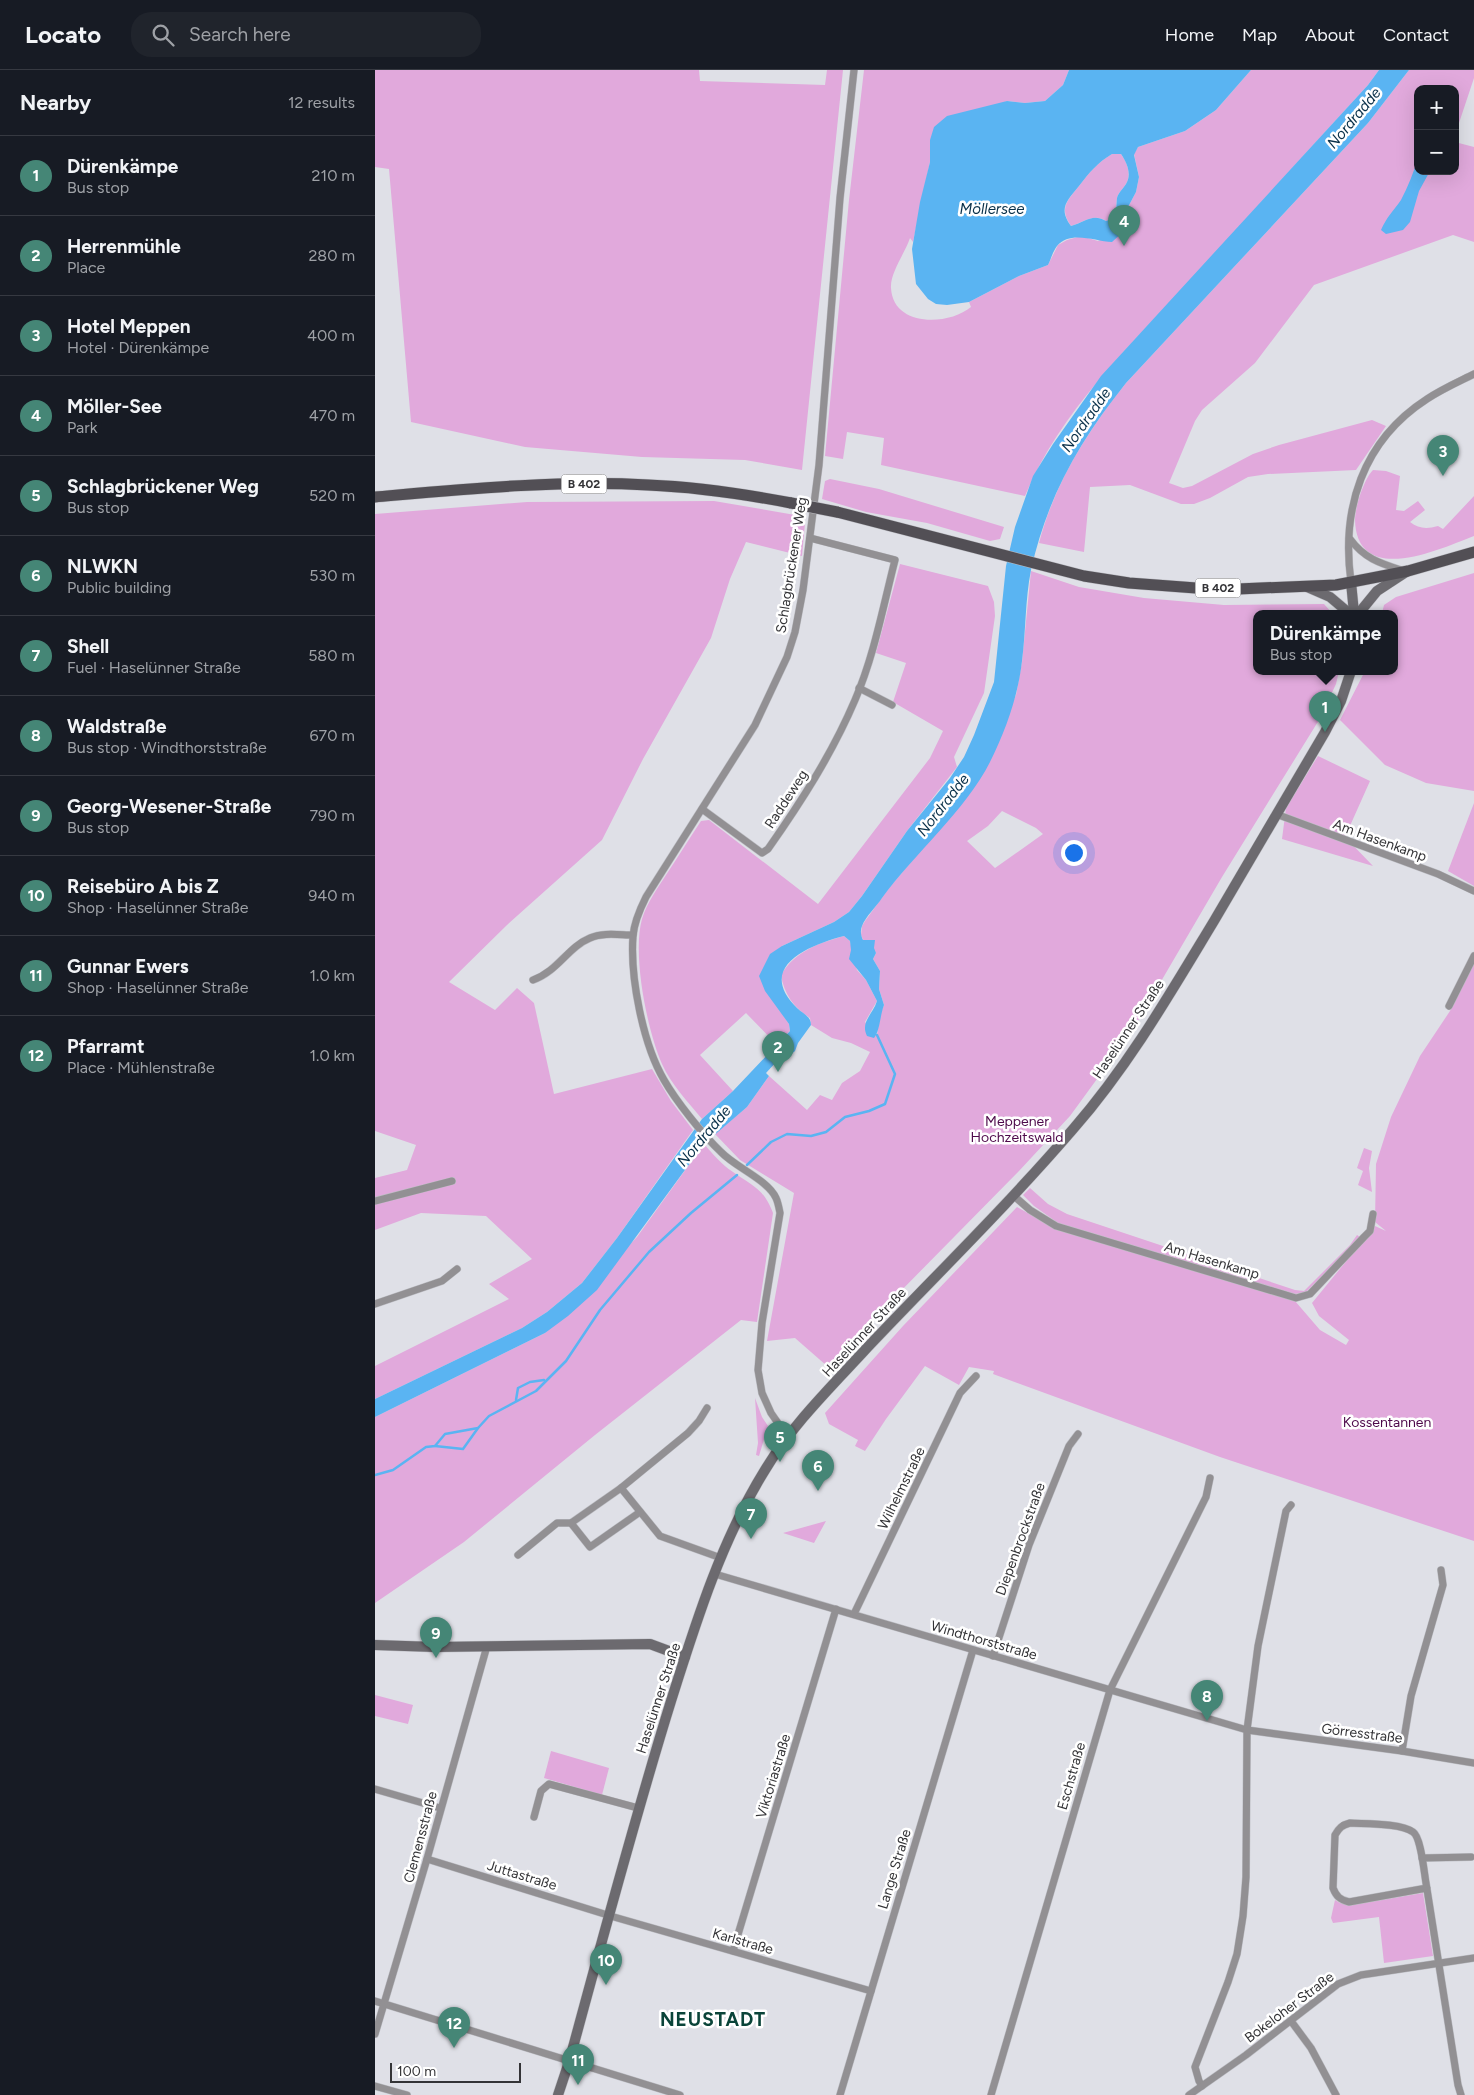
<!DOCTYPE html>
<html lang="en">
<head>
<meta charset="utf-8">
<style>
	body { margin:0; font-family:Figtree,sans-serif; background:#20242c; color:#f1f3f6 }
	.controls { position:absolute; right:15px; top:15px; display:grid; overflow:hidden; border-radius:10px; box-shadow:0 5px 20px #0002 }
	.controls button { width:45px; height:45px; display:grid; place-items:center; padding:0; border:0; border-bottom:1px solid #363941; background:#171b24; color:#f1f3f6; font:25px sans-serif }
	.scale { position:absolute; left:15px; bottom:12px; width:131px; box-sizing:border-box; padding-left:5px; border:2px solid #343437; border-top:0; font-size:14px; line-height:18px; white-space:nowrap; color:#343437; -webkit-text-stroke:4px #fff; paint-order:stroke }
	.you { position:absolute; left:698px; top:782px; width:18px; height:18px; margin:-12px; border:4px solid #fff; border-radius:50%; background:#1a73e8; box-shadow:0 0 0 8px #1a73e833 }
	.badge { display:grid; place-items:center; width:32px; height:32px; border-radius:50%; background:#458676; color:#fff; font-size:16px; font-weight:700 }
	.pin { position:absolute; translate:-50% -41px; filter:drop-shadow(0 1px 2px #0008) }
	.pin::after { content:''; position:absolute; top:26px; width:18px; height:15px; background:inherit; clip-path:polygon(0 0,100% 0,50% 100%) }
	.popup { position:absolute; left:878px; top:540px; width:145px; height:65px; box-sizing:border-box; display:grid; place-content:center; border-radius:10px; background:#171b24; filter:drop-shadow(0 1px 4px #0005); font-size:16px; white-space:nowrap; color:#9ea1a6 }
	.popup b { font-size:19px; color:#f1f3f6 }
	.popup::after { content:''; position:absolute; left:50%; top:100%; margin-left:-10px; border:10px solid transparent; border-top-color:#171b24 }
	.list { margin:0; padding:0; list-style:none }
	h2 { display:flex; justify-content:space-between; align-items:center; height:65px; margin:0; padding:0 20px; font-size:21px }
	h2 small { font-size:16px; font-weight:400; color:#9ea1a6 }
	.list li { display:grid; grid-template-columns:32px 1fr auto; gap:15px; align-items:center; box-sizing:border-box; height:80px; padding:0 20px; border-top:1px solid #363941 }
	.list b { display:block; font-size:19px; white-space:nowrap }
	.list p { margin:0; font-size:16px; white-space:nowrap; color:#9ea1a6 }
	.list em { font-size:16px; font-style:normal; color:#9ea1a6 }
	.icon { flex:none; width:28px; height:28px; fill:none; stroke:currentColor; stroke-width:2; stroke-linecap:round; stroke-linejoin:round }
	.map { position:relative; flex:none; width:1099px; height:2025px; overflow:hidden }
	header { display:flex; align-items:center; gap:30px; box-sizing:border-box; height:70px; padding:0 25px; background:#171b24; border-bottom:1px solid #363941 }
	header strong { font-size:24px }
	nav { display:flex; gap:28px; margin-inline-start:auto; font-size:18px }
	.search { width:350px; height:45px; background:#20242c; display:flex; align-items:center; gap:12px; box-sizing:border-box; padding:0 18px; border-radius:20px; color:#9ea1a6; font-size:19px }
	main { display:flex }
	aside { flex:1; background:#171b24 }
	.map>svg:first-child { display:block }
</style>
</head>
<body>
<header>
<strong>Locato</strong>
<div class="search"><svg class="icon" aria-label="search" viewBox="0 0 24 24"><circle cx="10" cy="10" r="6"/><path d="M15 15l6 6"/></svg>Search here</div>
<nav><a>Home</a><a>Map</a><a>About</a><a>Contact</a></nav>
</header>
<main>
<aside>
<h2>Nearby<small>12 results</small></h2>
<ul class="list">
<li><span class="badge">1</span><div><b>Dürenkämpe</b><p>Bus stop</p></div><em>210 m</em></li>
<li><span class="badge">2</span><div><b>Herrenmühle</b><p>Place</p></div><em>280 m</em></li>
<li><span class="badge">3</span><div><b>Hotel Meppen</b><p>Hotel · Dürenkämpe</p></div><em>400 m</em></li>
<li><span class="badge">4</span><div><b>Möller-See</b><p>Park</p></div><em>470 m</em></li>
<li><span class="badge">5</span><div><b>Schlagbrückener Weg</b><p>Bus stop</p></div><em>520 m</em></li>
<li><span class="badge">6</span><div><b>NLWKN</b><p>Public building</p></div><em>530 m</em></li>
<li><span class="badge">7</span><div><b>Shell</b><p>Fuel · Haselünner Straße</p></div><em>580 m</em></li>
<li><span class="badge">8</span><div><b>Waldstraße</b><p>Bus stop · Windthorststraße</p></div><em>670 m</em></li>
<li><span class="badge">9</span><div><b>Georg-Wesener-Straße</b><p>Bus stop</p></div><em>790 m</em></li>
<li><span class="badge">10</span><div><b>Reisebüro A bis Z</b><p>Shop · Haselünner Straße</p></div><em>940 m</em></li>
<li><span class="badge">11</span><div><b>Gunnar Ewers</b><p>Shop · Haselünner Straße</p></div><em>1.0 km</em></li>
<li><span class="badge">12</span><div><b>Pfarramt</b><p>Place · Mühlenstraße</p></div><em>1.0 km</em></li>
</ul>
</aside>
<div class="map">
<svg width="1099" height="2025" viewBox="0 0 1099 2025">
	<rect width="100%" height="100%" fill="#dfe0e7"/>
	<g fill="#e1a9dc" fill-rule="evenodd">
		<polygon points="0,0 324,0 325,11 450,15 452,0 468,0 427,400 370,390 267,387 150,377 36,352 14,99 0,97"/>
		<path d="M489 0H694L688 15 670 31 650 33 632 31 555 70V92L538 172 535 168C530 183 515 203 516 218 518 257 573 256 596 237L594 232 644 206 673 195 683 175 692 170 706 166 723 171 749 161 752 139 761 122 764 107 759 84 763 77 810 61 841 40 876 0H1004L993 15C934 79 876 144 817 208 756 275 685 341 650 426L506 395 509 368 472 362 468 389 450 386 474 130Z"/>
		<path d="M1034 0H1099V8L1080 65V19H1043V101H1080V72L1099 77V172L1078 165 939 215 880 293 827 340 820 351 794 413 808 418 817 416 878 384 904 375 997 350 1011 356 981 400 893 404 873 407 835 428 819 434H806L755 415 715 417 709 482 664 473C680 412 712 362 751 313L993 53Z"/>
		<path d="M737 84H746C752 93 757 104 751 114 748 119 743 123 742 128 741 136 742 141 738 148L731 151C718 143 710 152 696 156 684 138 692 131 704 116 715 102 722 93 737 84Z"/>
		<path d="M998 400 1011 401 1025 406 1021 440 1029 441 1043 431 1050 440 1035 452C1044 459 1052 459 1063 456L1068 459 1099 426V466C1063 480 982 517 980 450 980 437 989 409 998 400Z"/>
		<polygon points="455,409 504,419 629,457 625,469 615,471 552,453 491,442 447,429 450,411"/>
		<polygon points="339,431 426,446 430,453 427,486 371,472 355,509 336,568 268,689 227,770 132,855 74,912 120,940 142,918 159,933 179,1024 277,999 296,1031 318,1060 242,1168 207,1213 172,1242 147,1258 0,1329 0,1296 134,1229 114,1214 157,1189 111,1146 46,1143 0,1160 0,1108 32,1100 41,1075 0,1061 0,444 152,432"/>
		<path d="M525 494 613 516 619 532 620 546 609 623 579 687 582 697 532 761 487 826 474 842 459 852 407 876 404 938 414 954 415 961 401 974 371 943 325 985 358 1021 327 1049C313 1032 296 1014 287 994 272 960 257 884 267 849 272 833 282 819 291 805 303 787 314 769 326 751L334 750 443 834 555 688 568 661 518 632 531 593 501 583Z"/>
		<path d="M656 501 704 517 769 528 849 535 949 534 957 543H881V601H964L961 614 944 650 847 807 757 961 695 1046 644 1101 452 1296 420 1268 392 1271 419 1123 365 1090 340 1064 372 1037 394 1006 432 1040 445 1025 457 1030 467 1013 485 1001 495 982 476 973 457 968 436 955 435 948C419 938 409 924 406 905 420 881 444 873 469 866L475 871 482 900 491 910 502 931 490 952 502 965 505 945 509 935 504 919 505 901 498 889 501 883 493 871 488 870 486 865 487 856 490 851 514 818 595 723 641 625 647 592ZM627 741 661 758 668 764 620 798 592 771 613 756Z"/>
		<polygon points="1099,503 1099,721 1051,713 1010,695 965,650 990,601 1019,601 1019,543 1007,543 1009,535 1021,527"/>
		<polygon points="943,686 995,711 970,767 998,796 907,769 911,738"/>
		<polygon points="1099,733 1099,816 1073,801"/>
		<polygon points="1099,892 1099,1471 845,1387 618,1304 619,1301 594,1297 584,1315 550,1296 511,1349 490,1381 480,1376 483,1370 454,1354 450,1343 528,1256 642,1137 680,1158 920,1231 945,1260 971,1275 974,1270 944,1246 937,1233 1000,1156 1011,1161 1000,1152 1001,1094 1016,1047 1045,986 1075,941"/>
		<path d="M329 1074C338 1084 346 1094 358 1102 378 1116 389 1119 398 1143L382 1252 366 1250 220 1365 89 1472 0 1533V1347L170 1263 262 1167Z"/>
		<polygon points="989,1078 997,1081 994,1098 997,1122 983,1115 988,1101 982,1098"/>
		<polygon points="655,1118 673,1134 692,1144 920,1220 929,1221 975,1175 982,1165 987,1168 930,1223 920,1224 683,1153 659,1136 648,1125"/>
		<polygon points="380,1328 387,1347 393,1356 384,1386 381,1385 383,1373"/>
		<polygon points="451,1451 439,1473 408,1463"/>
		<polygon points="0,1625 38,1635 33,1654 0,1646"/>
		<polygon points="176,1681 234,1698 227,1725 169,1708"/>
		<polygon points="1048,1823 1058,1886 1009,1893 1004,1847 958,1853 956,1848 960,1830 965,1833 977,1835"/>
	</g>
	<g fill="#5ab4f2" fill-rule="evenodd">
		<path d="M694 0H876L841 40 810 61 763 77 759 85 764 107 761 122 752 139 749 161 737 172C720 171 695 160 682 176 678 181 676 189 673 195L644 206 594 232 572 235 561 234 553 229 541 214 537 179 545 132 555 92V70L559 57 572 46 632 31 650 33 670 31 688 15ZM737 84H746C752 93 757 104 751 114 748 119 743 123 742 128 741 136 742 141 739 148L731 151C717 143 711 152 696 156 683 138 692 131 704 116 715 102 722 93 737 84Z"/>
		<path d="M1004 0H1034L993 53 751 313C704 372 673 425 656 500 650 530 651 561 647 591 643 626 631 660 615 692 591 740 539 784 507 828 501 837 491 846 487 856 485 861 486 866 488 870H500L499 878 501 883 498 889 505 901 504 919 509 935C505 945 505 961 499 968L492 966C485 952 498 944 502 931L491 910 474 889 476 880 475 871 469 866C434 875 380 897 422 938 428 944 436 946 436 955L423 973 420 981 406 993 403 990 391 1003 394 1006 372 1037 329 1074 222 1220 193 1246 170 1263 0 1347V1329L147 1258 172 1242 207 1213 242 1168 327 1049 358 1021 415 961 414 954 390 921 384 906 395 884 407 876 459 852 474 842 487 826 532 761 575 708 589 687 599 665 619 612 631 496 640 457 658 406 678 374 726 306 993 15Z"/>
		<path d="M1043 89V101H1055L1044 121 1035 152 1028 160 1011 164 1006 160C1011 148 1019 140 1026 130 1033 117 1038 103 1043 89Z"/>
	</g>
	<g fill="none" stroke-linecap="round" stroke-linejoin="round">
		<g stroke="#5ab4f2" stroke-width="2.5">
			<polyline points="372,1095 396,1072 412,1064 436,1066 451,1062 470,1047 494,1041 510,1034 520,1004 502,965"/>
			<polyline points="141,1330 143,1318 155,1312 169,1310"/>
			<polyline points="60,1376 88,1379 103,1358"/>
			<polyline points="0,1405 18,1400 51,1377 60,1376 70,1364 103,1358 114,1346 161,1321 191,1291 225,1240 274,1182 316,1143 362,1105"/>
		</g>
		<defs>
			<g id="street">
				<path d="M975 469C989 488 1004 493 1026 500"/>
				<path d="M976 512C966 439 987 371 1052 329 1067 319 1083 312 1099 304"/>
				<polyline points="484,618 517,635"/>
				<path d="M327 739 387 783 393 779C426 732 457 684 480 630 499 586 508 537 520 490L435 468"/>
				<polyline points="901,744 1063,804 1099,821"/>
				<path d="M158 910C183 901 193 877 215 868 228 862 245 865 258 865"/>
				<polyline points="1074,936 1099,886"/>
				<polyline points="639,1126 655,1140 681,1156 921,1228 935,1224 989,1167 995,1161 998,1144"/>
				<polyline points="0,1131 77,1111"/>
				<polyline points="0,1234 67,1211 82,1199"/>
				<path d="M412 1366 396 1343 387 1323 383 1300 387 1253 405 1143C404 1138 403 1132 401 1128 393 1110 360 1097 346 1082 328 1065 301 1031 289 1010 268 974 255 908 258 866 259 853 265 839 271 827L380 655 412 587 420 562 428 520 444 395 465 128 479 0"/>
				<polyline points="246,1418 285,1466 346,1488"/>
				<polyline points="196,1453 215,1477 265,1442"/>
				<polyline points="143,1485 182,1453 196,1453 246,1418 313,1363 324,1351 332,1338"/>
				<polyline points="340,1504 872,1660 1027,1681 1099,1693"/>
				<polyline points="479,1544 585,1323 601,1306"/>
				<polyline points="618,1586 654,1475 694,1376 703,1364"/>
				<polyline points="1027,1681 1036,1626 1068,1515 1066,1500"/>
				<polyline points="0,1719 65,1738"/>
				<polyline points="159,1747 166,1721 174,1714 263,1738"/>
				<polyline points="1047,1788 1096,1787"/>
				<polyline points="52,1789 239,1847 496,1921"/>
				<path d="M1052 1818 974 1832C965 1830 961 1826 958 1818L960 1765C964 1758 967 1755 975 1753 991 1754 1026 1753 1038 1762 1046 1767 1049 1802 1051 1813 1062 1880 1072 1948 1083 2015L1086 2025"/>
				<polyline points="358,1881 461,1539"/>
				<polyline points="0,1931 305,2025"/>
				<polyline points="916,1951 936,1978 961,2025"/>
				<polyline points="0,1964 52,1789 112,1576"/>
				<polyline points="0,2016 32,2025"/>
				<polyline points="827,2016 824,2011 820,1997 853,1912 862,1884 868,1846 871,1807 872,1660 883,1576 911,1441 916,1435"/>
				<polyline points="465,2025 598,1580"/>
				<polyline points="616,2025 735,1620 831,1427 835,1408"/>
				<polyline points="814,2025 871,1985 963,1914 986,1905 1099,1888"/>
			</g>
			<g id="secondary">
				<polyline points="976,512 979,543"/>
				<polyline points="932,517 955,527 974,543"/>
				<polyline points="984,543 1002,521 1031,502"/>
				<polyline points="0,1575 60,1577 275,1574 310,1587"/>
				<path d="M183 2025 194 1992C227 1871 259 1750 296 1631 321 1552 346 1471 390 1400 417 1355 455 1318 490 1280 560 1206 633 1135 699 1058 754 995 796 922 839 851 876 788 913 725 950 662L966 631 976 601"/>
			</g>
			<g id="primary">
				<path d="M0 427C91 419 182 410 273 415 321 417 369 424 416 433"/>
				<polyline points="462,442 709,506 754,513 821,518 863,519 961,515 1033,501 1099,482"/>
			</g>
		</defs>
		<use href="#street" stroke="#bdbec4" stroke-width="8"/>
		<use href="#secondary" stroke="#bdbec4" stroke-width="11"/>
		<use href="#primary" stroke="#bdbec4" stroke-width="12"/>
		<use href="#street" stroke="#929093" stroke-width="7"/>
		<use href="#secondary" stroke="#6c6a6f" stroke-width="10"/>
		<use href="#primary" stroke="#524f55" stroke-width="11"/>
		<defs>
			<polyline id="primary-bridge" points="416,433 462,442"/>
		</defs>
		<use href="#primary-bridge" stroke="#bdbec4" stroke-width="12" stroke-linecap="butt"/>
		<use href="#primary-bridge" stroke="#524f55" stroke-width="11"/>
	</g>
	<g text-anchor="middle" stroke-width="5" stroke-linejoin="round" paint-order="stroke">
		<g fill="#fff" stroke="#717173" stroke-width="1">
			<rect x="186.5" y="404.5" width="45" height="19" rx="4"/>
			<rect x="820.5" y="508.5" width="45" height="19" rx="4"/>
		</g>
		<g font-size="12" font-weight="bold" fill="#343437">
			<text x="209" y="418">B 402</text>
			<text x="843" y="522">B 402</text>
		</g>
		<g font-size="14" fill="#343437" stroke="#fff">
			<text transform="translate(416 495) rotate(-81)" y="5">Schlagbrückener Weg</text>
			<text transform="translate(411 729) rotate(-57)" y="5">Raddeweg</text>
			<text transform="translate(1005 770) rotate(20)" y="5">Am Hasenkamp</text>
			<text transform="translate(753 959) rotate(-56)" y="5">Haselünner Straße</text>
			<text transform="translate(837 1190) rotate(17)" y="5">Am Hasenkamp</text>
			<text transform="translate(489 1262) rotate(-47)" y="5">Haselünner Straße</text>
			<text transform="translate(526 1418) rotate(-64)" y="5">Wilhelmstraße</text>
			<text transform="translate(645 1469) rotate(-70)" y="5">Diepenbrockstraße</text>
			<text transform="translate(609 1570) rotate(16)" y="5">Windthorststraße</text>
			<text transform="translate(283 1628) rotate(-72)" y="5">Haselünner Straße</text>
			<text transform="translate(987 1663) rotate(7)" y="5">Görresstraße</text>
			<text transform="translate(398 1706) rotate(-73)" y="5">Viktoriastraße</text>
			<text transform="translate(696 1706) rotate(-74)" y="5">Eschstraße</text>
			<text transform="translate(45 1767) rotate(-75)" y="5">Clemensstraße</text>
			<text transform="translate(519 1799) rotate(-73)" y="5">Lange Straße</text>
			<text transform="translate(147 1805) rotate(17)" y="5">Juttastraße</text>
			<text transform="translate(368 1871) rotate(16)" y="5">Karlstraße</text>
			<text transform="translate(914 1937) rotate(-37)" y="5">Bokeloher Straße</text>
		</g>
		<g font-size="14" fill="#4d094a" stroke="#fff">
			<text x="642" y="1056">Meppener<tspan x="642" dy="16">Hochzeitswald</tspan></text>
			<text x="1012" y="1357">Kossentannen</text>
		</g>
		<g font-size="15" font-style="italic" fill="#093049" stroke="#fff">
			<text transform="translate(979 48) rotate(-50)" y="5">Nordradde</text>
			<text x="617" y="144">Möllersee</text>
			<text transform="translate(711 350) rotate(-55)" y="5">Nordradde</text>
			<text transform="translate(568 735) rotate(-52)" y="5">Nordradde</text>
			<text transform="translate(329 1066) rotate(-50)" y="5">Nordradde</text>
		</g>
		<g font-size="19" font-weight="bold" letter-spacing="1" fill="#0a4439" stroke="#fff">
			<text x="338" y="1956">NEUSTADT</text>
		</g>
	</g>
</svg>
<div class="controls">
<button>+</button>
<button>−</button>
</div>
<div class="scale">100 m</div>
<div class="you"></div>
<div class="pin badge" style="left:950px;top:662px">1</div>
<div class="popup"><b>Dürenkämpe</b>Bus stop</div>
<div class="pin badge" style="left:403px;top:1002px">2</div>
<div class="pin badge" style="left:1068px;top:406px">3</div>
<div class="pin badge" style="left:749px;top:176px">4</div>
<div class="pin badge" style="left:405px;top:1392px">5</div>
<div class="pin badge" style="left:443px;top:1421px">6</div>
<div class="pin badge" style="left:376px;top:1469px">7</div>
<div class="pin badge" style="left:832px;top:1651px">8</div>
<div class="pin badge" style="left:61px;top:1588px">9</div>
<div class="pin badge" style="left:231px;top:1915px">10</div>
<div class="pin badge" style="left:203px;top:2015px">11</div>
<div class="pin badge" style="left:79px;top:1978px">12</div>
</div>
</main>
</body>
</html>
